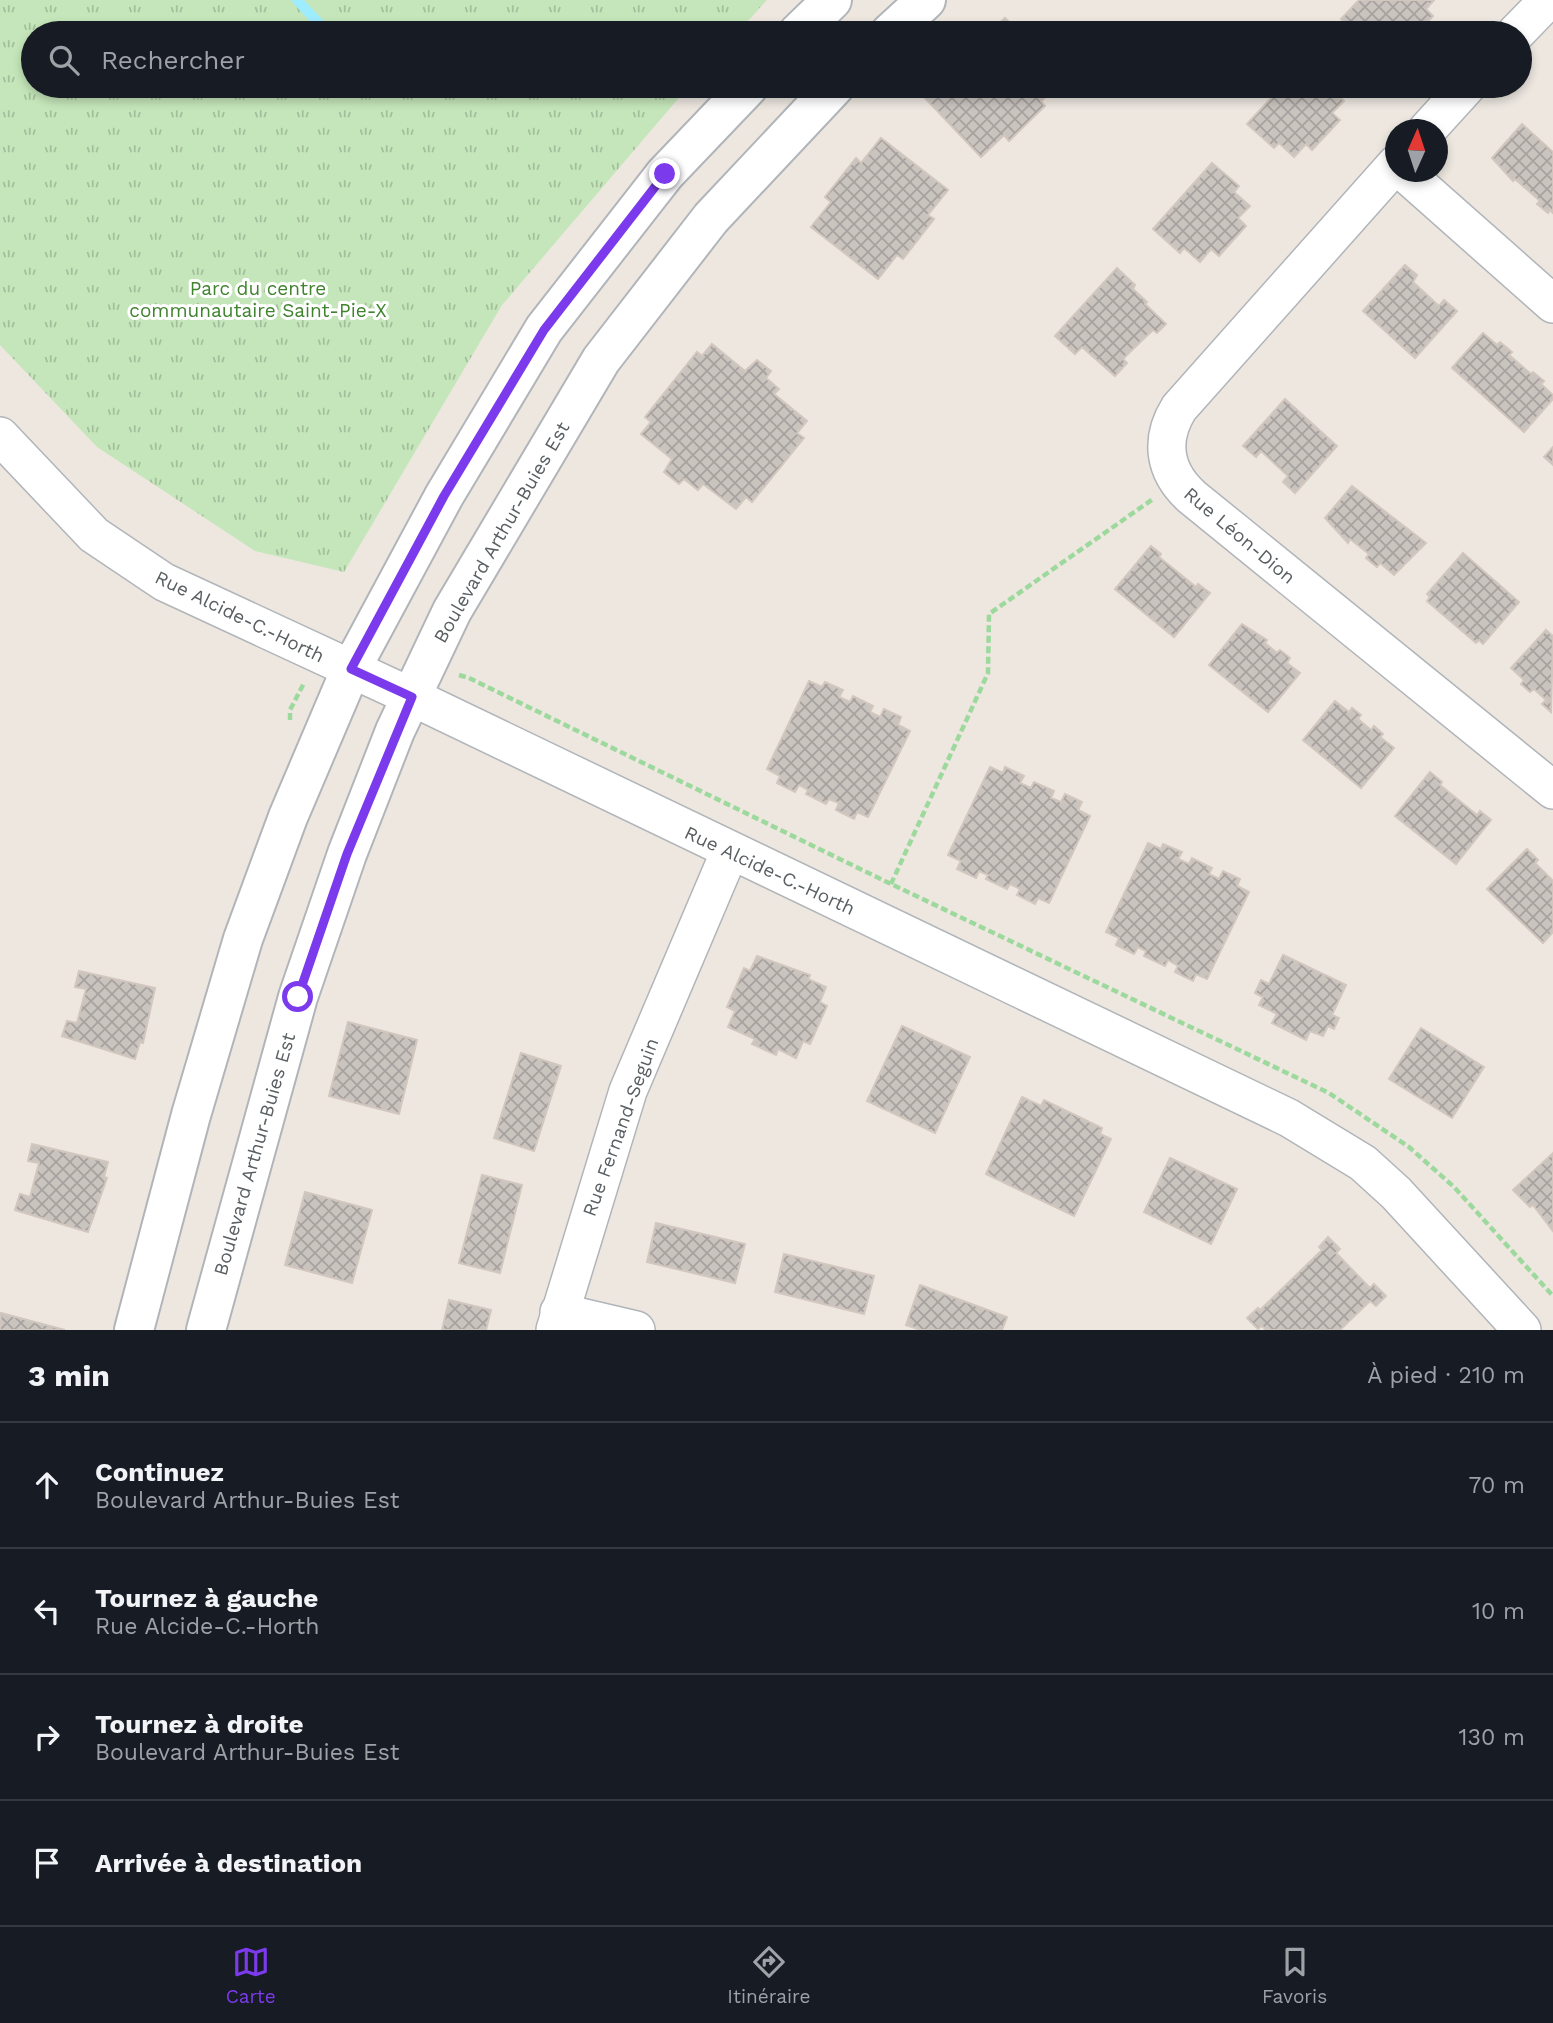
<!DOCTYPE html>
<html lang="fr">
<head>
<meta charset="utf-8">
<style>
	body { margin:0; font-family:"Work Sans",sans-serif; background:#20242c; color:#f1f3f6 }
	.compass { position:absolute; left:1385px; top:119px; width:63px; height:63px; border-radius:50%; background:#171b24; box-shadow:0 4px 10px #0003; rotate:3deg }
	.stop { position:absolute; width:21px; height:21px; margin:-16px; border:5px solid #7c3aed; border-radius:50%; background:#fff }
	.stop.end { background:#7c3aed; border-color:#fff; box-shadow:0 2px 7px #0008 }
	.list { margin:0; padding:0; list-style:none }
	h2 { display:flex; justify-content:space-between; align-items:center; height:91px; margin:0; padding:0 28px; font-size:30px }
	h2 small { font-size:23px; font-weight:400; color:#9ea1a6 }
	.list li { display:grid; grid-template-columns:46px 1fr auto; gap:21px; align-items:center; box-sizing:border-box; height:126px; padding:0 28px; border-top:2px solid #363941 }
	.list b { display:block; font-size:26px; white-space:nowrap }
	.list p { margin:0; font-size:23px; white-space:nowrap; color:#9ea1a6 }
	.list em { font-size:23px; font-style:normal; color:#9ea1a6 }
	.icon { flex:none; width:38px; height:38px; fill:none; stroke:currentColor; stroke-width:2; stroke-linecap:round; stroke-linejoin:round }
	.map { position:relative; flex:none; width:1553px; height:1330px; overflow:hidden }
	.search { position:absolute; background:#171b24; box-shadow:0 4px 10px #0003; left:21px; right:21px; top:21px; height:77px; display:flex; align-items:center; gap:18px; box-sizing:border-box; padding:0 24px; border-radius:38px; color:#9ea1a6; font-size:26px }
	.sheet { height:595px; background:#171b24 }
	nav { display:flex; justify-content:space-around; align-items:center; box-sizing:border-box; height:98px; border-top:2px solid #363941; background:#171b24; font-size:19px; color:#9ea1a6 }
	nav a { display:grid; justify-items:center; gap:4px }
	nav .on { color:#7c3aed }
	.map>svg:first-child { display:block }
</style>
</head>
<body>
<div class="map">
<svg width="1553" height="1330" viewBox="0 0 1553 1330">
	<defs>
		<pattern id="grass-tufts" width="24" height="20" patternUnits="userSpaceOnUse" patternTransform="scale(1.75)"><rect width="24" height="20" fill="#c5e6ba"/><path d="M3 7l-1-3M5 7V3M7 7l1-3M15 17l-1-3M17 17v-4M19 17l1-3" fill="none" stroke="#a3be9b"/></pattern>
		<pattern id="building-cross-hatch" width="8" height="8" patternUnits="userSpaceOnUse" patternTransform="scale(1.75)"><rect width="8" height="8" fill="#cac4bf"/><path d="M0 0l8 8M0 8l8-8" fill="none" stroke="#a7a29f"/></pattern>
	</defs>
	<rect width="100%" height="100%" fill="#ede7e0"/>
	<polygon fill="url(#grass-tufts)" points="0,0 767,0 737,33 33,33 33,86 689,86 502,305 344,572 255,551 97,447 0,345"/>
	<g fill="none" stroke-linecap="round" stroke-linejoin="round">
		<polyline stroke="#9eedff" stroke-width="10" points="297,0 328,33"/>
	</g>
	<g fill="url(#building-cross-hatch)" stroke="#d2c7be" stroke-width="2">
		<polygon points="1359,0 1434,0 1426,9 1433,16 1417,33 1356,33 1341,19"/>
		<polygon points="1005,18 1020,33 989,33"/>
		<polygon points="933,86 1057,86 1041,101 1045,106 1009,141 1004,135 981,157 923,96"/>
		<polygon points="1282,86 1330,86 1344,101 1332,113 1340,120 1312,150 1306,144 1294,157 1279,143 1274,148 1247,124"/>
		<polygon points="1522,124 1553,152 1553,213 1550,210 1548,213 1537,204 1540,201 1515,179 1513,181 1492,158"/>
		<polygon points="881,138 948,190 928,215 934,219 903,259 897,255 878,279 811,227 831,202 825,197 856,158 861,163"/>
		<polygon points="1212,163 1239,186 1234,192 1250,206 1238,218 1246,226 1219,256 1211,249 1200,262 1184,248 1180,253 1153,229"/>
		<polygon points="1405,265 1417,275 1413,282 1439,306 1444,300 1457,311 1415,358 1363,311"/>
		<polygon points="1117,268 1135,285 1133,289 1147,302 1145,304 1166,324 1157,333 1153,330 1132,350 1123,359 1127,363 1115,376 1082,347 1075,354 1055,336"/>
		<polygon points="1483,333 1497,345 1500,342 1512,352 1509,355 1531,374 1533,372 1544,381 1541,384 1553,395 1553,399 1524,432 1452,368"/>
		<polygon points="712,344 745,371 757,360 771,371 766,378 779,389 774,394 807,421 797,433 804,438 752,502 746,497 736,509 703,484 698,490 684,479 679,484 664,472 672,459 641,434 651,422 645,417 697,352 702,356"/>
		<polygon points="1285,399 1337,446 1295,493 1283,482 1288,476 1261,451 1256,457 1243,446"/>
		<polygon points="1553,447 1553,465 1544,457"/>
		<polygon points="1352,486 1426,543 1394,575 1380,563 1377,567 1366,558 1369,554 1350,539 1348,543 1325,518"/>
		<polygon points="1151,546 1161,554 1159,557 1196,587 1198,584 1210,593 1174,637 1115,589"/>
		<polygon points="1463,553 1519,602 1483,644 1479,640 1476,643 1427,601 1430,597 1427,594"/>
		<polygon points="1242,624 1267,640 1265,643 1277,653 1280,650 1290,658 1287,663 1300,673 1268,712 1209,665"/>
		<polygon points="1546,630 1553,636 1551,712 1542,704 1546,700 1534,689 1530,692 1521,684 1524,680 1511,668"/>
		<polygon points="809,681 822,687 825,682 843,690 839,697 850,702 853,696 873,706 870,712 880,717 884,709 901,717 898,725 910,731 868,817 857,812 854,819 836,810 839,803 829,799 826,804 806,794 808,790 799,785 795,792 777,783 780,776 767,769"/>
		<polygon points="1335,701 1349,712 1352,708 1361,715 1358,719 1371,730 1374,726 1383,734 1380,737 1394,748 1361,788 1303,740"/>
		<polygon points="990,767 1003,773 1005,767 1024,776 1020,783 1031,788 1034,782 1054,791 1051,798 1061,802 1065,794 1082,802 1078,810 1090,816 1049,903 1038,898 1035,904 1017,895 1020,889 1010,884 1007,889 986,879 988,875 979,871 976,878 957,869 961,861 948,855"/>
		<polygon points="1430,772 1442,782 1440,785 1477,815 1480,811 1491,820 1456,864 1395,816"/>
		<polygon points="1148,843 1161,849 1163,844 1182,852 1178,859 1189,864 1192,858 1212,868 1209,874 1219,879 1223,871 1240,879 1237,886 1249,892 1207,979 1196,974 1193,981 1175,972 1178,966 1168,960 1165,966 1144,956 1146,951 1138,947 1134,954 1116,945 1119,938 1106,932"/>
		<polygon points="1527,849 1538,860 1535,863 1553,881 1553,932 1543,943 1487,889"/>
		<polygon points="1283,955 1346,985 1332,1015 1339,1018 1334,1029 1328,1026 1323,1036 1310,1031 1306,1040 1272,1023 1277,1014 1259,1005 1263,997 1255,993 1261,980 1269,984"/>
		<polygon points="757,956 810,975 808,979 826,987 820,1002 827,1006 810,1044 803,1041 796,1058 778,1049 776,1055 752,1044 755,1039 728,1027 735,1011 727,1007 744,968 750,971"/>
		<polygon points="79,971 155,988 143,1043 140,1042 135,1059 62,1036 67,1021 77,1023 86,989 75,987"/>
		<polygon points="348,1022 417,1040 399,1114 329,1096"/>
		<polygon points="902,1026 970,1057 935,1133 867,1101"/>
		<polygon points="1421,1028 1484,1067 1452,1118 1389,1079"/>
		<polygon points="521,1053 561,1066 534,1151 494,1138"/>
		<polygon points="1022,1097 1041,1106 1044,1100 1102,1128 1100,1134 1111,1139 1074,1216 986,1174"/>
		<polygon points="32,1144 108,1162 104,1177 107,1178 88,1232 15,1210 20,1194 30,1197 39,1163 28,1161"/>
		<polygon points="1553,1153 1553,1231 1533,1205 1530,1207 1513,1190"/>
		<polygon points="1170,1158 1237,1189 1211,1244 1144,1212"/>
		<polygon points="482,1175 522,1185 500,1273 459,1263"/>
		<polygon points="305,1192 372,1210 352,1283 285,1265"/>
		<polygon points="656,1223 745,1244 735,1283 647,1262"/>
		<polygon points="1328,1237 1340,1249 1336,1253 1370,1288 1374,1284 1386,1296 1376,1306 1370,1301 1340,1330 1266,1330 1262,1326 1258,1329 1247,1318 1258,1308 1260,1310 1322,1250 1319,1247"/>
		<polygon points="784,1254 874,1276 864,1314 775,1292"/>
		<polygon points="920,1285 1007,1317 1002,1330 921,1330 906,1325"/>
		<polygon points="449,1300 491,1310 486,1330 442,1330"/>
		<polygon points="1,1313 65,1330 0,1330"/>
	</g>
	<g fill="none" stroke-linecap="round" stroke-linejoin="round">
		<defs>
			<g id="minor">
				<polyline points="1516,33 1548,0"/>
				<polyline points="1427,130 1467,86"/>
				<path d="M1396 164 1179 408C1159 440 1164 472 1192 497L1553 790"/>
				<polyline points="1404,172 1553,304"/>
				<polyline points="0,436 94,535 164,582 412,697 1289,1118 1363,1163 1396,1193 1522,1330"/>
				<polyline points="559,1312 636,1330"/>
				<polyline points="555,1330 628,1091 730,851"/>
			</g>
			<g id="tertiary">
				<polyline points="798,33 832,0"/>
				<polyline points="890,33 926,0"/>
				<polyline points="134,1330 191,1115 243,939 288,817 351,669 444,496 544,329 665,174 749,86"/>
				<polyline points="206,1330 298,997 347,854 395,731 452,611 601,360 711,218 835,86"/>
			</g>
		</defs>
		<use href="#minor" stroke="#b1b5b9" stroke-width="40"/>
		<use href="#tertiary" stroke="#b1b5b9" stroke-width="42"/>
		<g stroke="#9dd99d" stroke-width="4.5" stroke-dasharray="7 3.5" stroke-linecap="butt">
			<polyline points="756,33 764,23"/>
			<polyline points="459,675 469,678 891,884 1329,1093 1409,1147 1454,1187 1553,1296"/>
			<polyline points="290,720 290,710 304,683"/>
			<polyline points="891,884 988,673 989,614 1153,499"/>
		</g>
		<use href="#minor" stroke="#fff" stroke-width="37"/>
		<use href="#tertiary" stroke="#fff" stroke-width="38"/>
	</g>
	<g fill="none" stroke-linecap="round" stroke-linejoin="round">
		<polyline stroke="#7c3aed" stroke-width="9" points="298,997 347,854 412,697 351,669 444,496 544,330 665,174"/>
	</g>
	<g text-anchor="middle" stroke-width="6" stroke-linejoin="round" paint-order="stroke">
		<g font-size="19" fill="#40832f" stroke="#fff">
			<text x="258" y="295">Parc du centre<tspan x="258" dy="22">communautaire Saint-Pie-X</tspan></text>
		</g>
		<g font-size="19" fill="#595f62" stroke="#fff">
			<text transform="translate(501 532) rotate(-60)" y="7">Boulevard Arthur-Buies Est</text>
			<text transform="translate(1240 535) rotate(40)" y="7">Rue Léon-Dion</text>
			<text transform="translate(240 616) rotate(26)" y="7">Rue Alcide-C.-Horth</text>
			<text transform="translate(770 870) rotate(25)" y="7">Rue Alcide-C.-Horth</text>
			<text transform="translate(620 1127) rotate(-70)" y="7">Rue Fernand-Seguin</text>
			<text transform="translate(254 1154) rotate(-74)" y="7">Boulevard Arthur-Buies Est</text>
		</g>
	</g>
</svg>
<svg class="compass" viewBox="-18 -18 36 36"><path d="M0-13l5 13h-10z" fill="#e53935"/><path d="M0 13l5-13h-10z" fill="#9ea1a6"/></svg>
<div class="stop" style="left:298px;top:997px"></div>
<div class="stop end" style="left:665px;top:174px"></div>
<div class="search"><svg class="icon" aria-label="search" viewBox="0 0 24 24"><circle cx="10" cy="10" r="6"/><path d="M15 15l6 6"/></svg>Rechercher</div>
</div>
<section class="sheet">
<h2>3 min<small>À pied · 210 m</small></h2>
<ul class="list">
<li><svg class="icon" aria-label="ahead" viewBox="0 0 24 24"><path d="M12 20V5M6 11l6-6 6 6"/></svg><div><b>Continuez</b><p>Boulevard Arthur-Buies Est</p></div><em>70 m</em></li>
<li><svg class="icon" aria-label="left" viewBox="0 0 24 24"><path d="M17 20v-9H6M10 6l-5 5 5 5"/></svg><div><b>Tournez à gauche</b><p>Rue Alcide-C.-Horth</p></div><em>10 m</em></li>
<li><svg class="icon" aria-label="right" viewBox="0 0 24 24"><path d="M7 20v-9h11M14 6l5 5-5 5"/></svg><div><b>Tournez à droite</b><p>Boulevard Arthur-Buies Est</p></div><em>130 m</em></li>
<li><svg class="icon" aria-label="arrive" viewBox="0 0 24 24"><path d="M6 21V4h12l-3 4 3 4H6"/></svg><div><b>Arrivée à destination</b></div></li>
</ul>
</section>
<nav>
<a class="on"><svg class="icon" aria-label="map" viewBox="0 0 24 24"><path d="M3 6l6-2 6 2 6-2v14l-6 2-6-2-6 2zM9 4v14M15 6v14"/></svg>Carte</a>
<a><svg class="icon" aria-label="directions" viewBox="0 0 24 24"><path d="M12 3l9 9-9 9-9-9zM9 14v-3h6M13 9l2 2-2 2"/></svg>Itinéraire</a>
<a><svg class="icon" aria-label="saved" viewBox="0 0 24 24"><path d="M7 4h10v16l-5-4-5 4z"/></svg>Favoris</a>
</nav>
</body>
</html>
